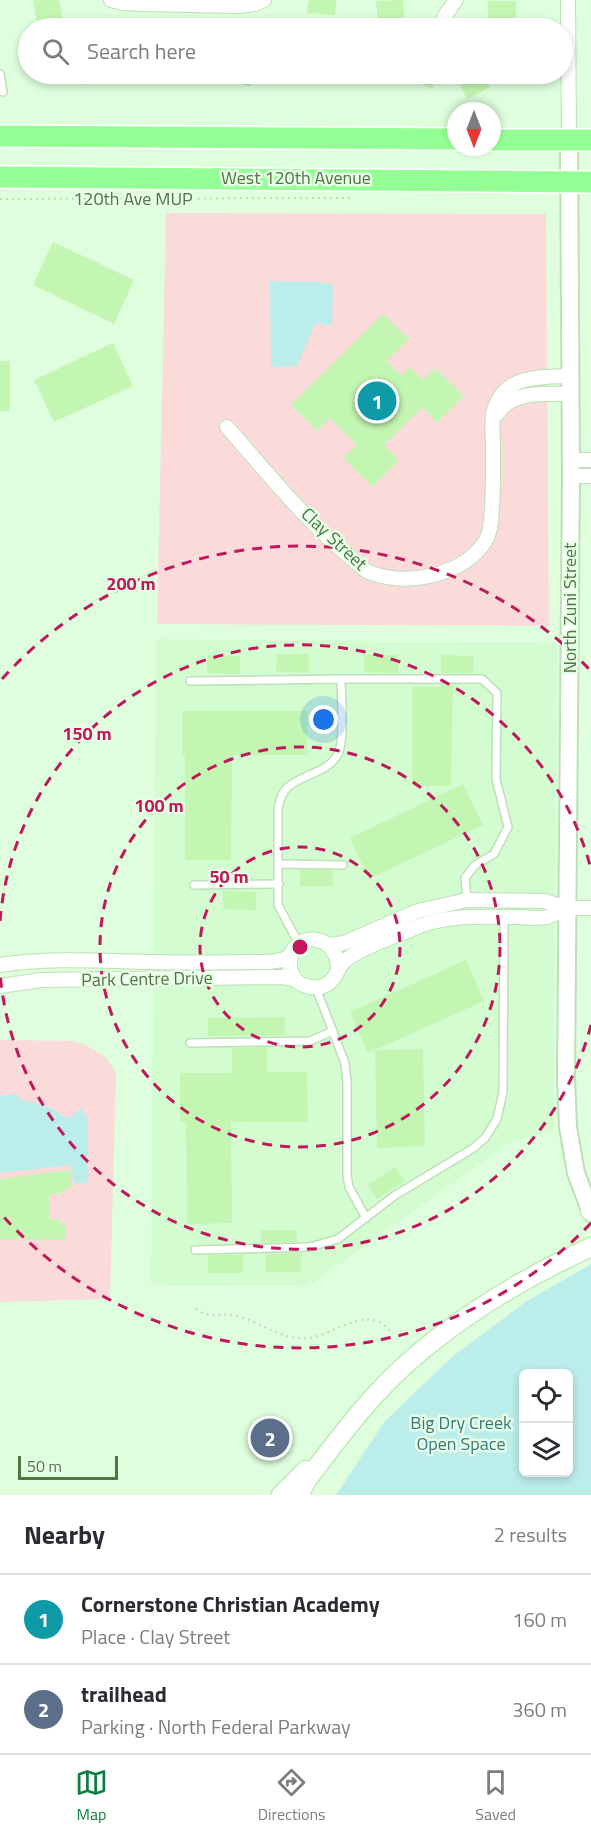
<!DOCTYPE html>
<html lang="en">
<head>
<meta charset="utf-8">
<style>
	body { margin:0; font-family:"Titillium Web",sans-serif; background:#f7f7f7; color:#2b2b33 }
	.controls { position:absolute; right:18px; bottom:18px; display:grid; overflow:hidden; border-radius:9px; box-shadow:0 3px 9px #0003 }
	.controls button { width:54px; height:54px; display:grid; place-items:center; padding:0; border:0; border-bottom:2px solid #e1e1e2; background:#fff; color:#2b2b33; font:30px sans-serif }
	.compass { position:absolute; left:447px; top:102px; width:54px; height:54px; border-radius:50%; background:#fff; box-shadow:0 3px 9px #0003; rotate:180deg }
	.scale { position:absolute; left:18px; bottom:15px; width:100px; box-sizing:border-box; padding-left:6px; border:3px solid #517644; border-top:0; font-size:16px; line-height:21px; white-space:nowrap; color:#517644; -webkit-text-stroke:4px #e6ffe6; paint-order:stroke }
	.you { position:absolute; left:324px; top:720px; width:21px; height:21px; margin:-15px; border:4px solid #fff; border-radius:50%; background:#1a73e8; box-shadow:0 0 0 9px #1a73e833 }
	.badge { display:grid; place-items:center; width:39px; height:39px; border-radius:50%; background:#0b8043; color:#fff; font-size:20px; font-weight:700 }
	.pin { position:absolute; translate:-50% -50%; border:3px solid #fff; box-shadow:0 2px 6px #0006 }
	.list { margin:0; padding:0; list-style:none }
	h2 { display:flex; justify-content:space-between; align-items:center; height:78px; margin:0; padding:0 24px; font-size:26px }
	h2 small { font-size:20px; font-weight:400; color:#7c7c81 }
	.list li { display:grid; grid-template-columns:39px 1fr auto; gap:18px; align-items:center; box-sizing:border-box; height:90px; padding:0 24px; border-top:2px solid #e1e1e2 }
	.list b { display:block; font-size:22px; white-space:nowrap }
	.list p { margin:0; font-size:20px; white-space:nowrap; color:#7c7c81 }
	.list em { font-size:20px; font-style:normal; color:#7c7c81 }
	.icon { flex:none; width:33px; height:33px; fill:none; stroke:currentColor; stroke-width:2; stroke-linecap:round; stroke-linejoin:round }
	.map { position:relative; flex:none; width:591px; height:1495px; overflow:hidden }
	.search { position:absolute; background:#fff; box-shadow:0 3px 9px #0003; left:18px; right:18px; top:18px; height:66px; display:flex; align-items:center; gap:15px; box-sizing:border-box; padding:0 21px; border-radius:33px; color:#7c7c81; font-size:22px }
	.sheet { height:258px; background:#fff }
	nav { display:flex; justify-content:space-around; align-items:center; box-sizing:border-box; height:84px; border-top:2px solid #e1e1e2; background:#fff; font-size:16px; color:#7c7c81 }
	nav a { display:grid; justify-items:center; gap:3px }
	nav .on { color:#0b8043 }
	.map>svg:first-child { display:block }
</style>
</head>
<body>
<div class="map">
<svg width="591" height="1495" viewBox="0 0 591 1495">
	<rect width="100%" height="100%" fill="#defedd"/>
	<polygon fill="#d4fcd1" points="156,639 557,643 553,1131 512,1141 307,1287 151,1285"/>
	<g fill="#fadbda">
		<polygon points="166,213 546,214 549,626 157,624"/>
		<polygon points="0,1040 73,1041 86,1045 105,1057 116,1072 110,1299 0,1302"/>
	</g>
	<g fill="#bbedeb" fill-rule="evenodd">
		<polygon points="270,281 321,282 333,285 332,325 315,324 297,366 271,367"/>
		<path d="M9 1094 19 1095 20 1100C39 1102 52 1108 68 1119L81 1108 88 1120V1183H74L70 1165 0 1173V1096Z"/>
		<path d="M591 1264V1495H336L385 1421 453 1356 527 1301ZM524 1374H568V1472H524Z"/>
	</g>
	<g fill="#c2f6b2">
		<polygon points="33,0 59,0 63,19 60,20 63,28 38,28"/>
		<polygon points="310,0 336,0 335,15 307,13 308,2 310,2"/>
		<polygon points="403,0 405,24 393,25 393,22 378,24 376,1"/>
		<polygon points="488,1 516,1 516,24 488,27"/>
		<polygon points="60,74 92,74 88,85 59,76"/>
		<polygon points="217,74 254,74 250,87 217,75"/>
		<polygon points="400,74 440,74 432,89"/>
		<polygon points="455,74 483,74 490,87 467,99"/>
		<polygon points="53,242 134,280 114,324 33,285"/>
		<polygon points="383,314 409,339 387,361 401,376 410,367 423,380 435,368 464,396 437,423 422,407 384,445 399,460 372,487 343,458 357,445 330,418 317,431 291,405"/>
		<polygon points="113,343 133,386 54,422 34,380"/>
		<rect x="0" y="361" width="10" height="50"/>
		<polygon points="277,654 309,654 309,672 276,672"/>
		<polygon points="207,655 240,656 240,674 207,673"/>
		<polygon points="364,655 398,655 398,673 364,672"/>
		<polygon points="441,655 474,656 473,673 441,673"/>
		<polygon points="441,685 453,685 451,786 412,786 412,687 441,687"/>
		<polygon points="182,711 307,711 307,755 232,755 231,860 185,860 185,755 182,755"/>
		<polygon points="463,784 483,825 369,879 350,838"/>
		<rect x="300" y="870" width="33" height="16"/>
		<polygon points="223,891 256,892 256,910 223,909"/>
		<polygon points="466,960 484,1001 368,1053 350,1012"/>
		<polygon points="285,1017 285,1035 208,1036 208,1018"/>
		<polygon points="267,1047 267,1072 307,1072 308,1122 231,1122 232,1223 187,1224 186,1122 180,1122 180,1073 232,1073 232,1048"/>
		<polygon points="423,1049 425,1146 377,1148 375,1050"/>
		<polygon points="395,1167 405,1181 377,1199 368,1185"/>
		<polygon points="70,1170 72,1188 66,1188 66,1192 49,1195 49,1219 59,1219 59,1224 66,1224 66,1240 0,1239 0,1179"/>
		<rect x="261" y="1230" width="36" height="12"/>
		<polygon points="297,1253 301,1254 301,1272 266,1272 266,1254"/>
		<rect x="208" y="1255" width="35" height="18"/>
	</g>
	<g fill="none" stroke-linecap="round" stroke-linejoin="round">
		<defs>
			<g id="service">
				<polyline points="0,74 3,92"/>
				<polyline points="341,679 482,679 497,693 496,779 508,827 494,854 475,865 465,878 467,900"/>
				<path d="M190 681 341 679C341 696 345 741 338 754 328 773 302 774 287 788 281 793 280 801 278 809V905L299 944"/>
				<polyline points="279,864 343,865"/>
				<polyline points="194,885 279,884"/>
				<polyline points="316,988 345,1063 347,1082 347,1175 349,1187 366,1218"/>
				<polyline points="190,1043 310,1041 333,1031"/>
				<polyline points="195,1250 310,1247 338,1239 394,1196 472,1149 485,1138 497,1119 503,1092 504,917"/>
			</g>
			<g id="minor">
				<polyline points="111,0 123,3 143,4 238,6 255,4 264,0"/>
				<polyline points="568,0 569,140"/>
				<polyline points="444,17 456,0"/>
				<path d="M497 414C512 390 546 394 571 394"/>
				<path d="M227 427C266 471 304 519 349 556 356 562 363 570 371 573 397 582 426 580 451 569 468 562 487 547 490 528 494 501 493 473 493 446 493 434 491 421 494 410 496 404 499 398 503 393 518 375 549 377 571 376"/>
				<polyline points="571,460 591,460"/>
				<polyline points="571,476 591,476"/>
				<polyline points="330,945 344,943 418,911 467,900 544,901 568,908 591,908"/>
				<path d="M0 965C51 957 102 961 153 962 192 963 230 962 269 962L282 960 290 956"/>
				<path d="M338 967C337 933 292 930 290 961 289 969 292 976 297 981 307 989 322 990 331 981 339 973 337 965 350 957 365 946 394 937 412 929 445 914 480 917 515 917 525 917 537 919 547 917 554 915 561 911 568 908"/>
				<polyline points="0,986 41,980 282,977 295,979"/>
			</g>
			<polyline id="tertiary" points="569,140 571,476 566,1079 568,1127 576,1173 591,1213"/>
			<g id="secondary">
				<polyline points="590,1211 591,1211"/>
				<polyline points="281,1495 306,1470"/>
				<path d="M299 1495 307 1480C329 1451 351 1421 376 1394 431 1333 516 1281 591 1247"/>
			</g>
			<g id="primary">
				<polyline points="0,136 456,139"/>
				<polyline points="492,140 591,140"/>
				<polyline points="0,177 591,182"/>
			</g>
		</defs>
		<use href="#service" stroke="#bde0b6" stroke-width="10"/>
		<use href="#minor" stroke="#bde0b6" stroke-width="16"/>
		<use href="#tertiary" stroke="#bde0b6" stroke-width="20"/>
		<use href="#secondary" stroke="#c0ebb8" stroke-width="21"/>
		<use href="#primary" stroke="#fff" stroke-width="24"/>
		<g stroke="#a7db96" stroke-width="2" stroke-dasharray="1.5 4.5" stroke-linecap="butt">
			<polyline points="0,199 351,198"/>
			<path d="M196 1309C210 1319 216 1313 231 1315 259 1319 279 1341 309 1338 331 1335 359 1312 379 1322 384 1324 389 1330 393 1334"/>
		</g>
		<use href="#service" stroke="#fff" stroke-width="7"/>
		<use href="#minor" stroke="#fff" stroke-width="14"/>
		<use href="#tertiary" stroke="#fff" stroke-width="16"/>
		<use href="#secondary" stroke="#fff" stroke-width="18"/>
		<use href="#primary" stroke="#94ff94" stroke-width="21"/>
	</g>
	<g fill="none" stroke="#c2185b" stroke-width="3" stroke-dasharray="10 8">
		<circle cx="300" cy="947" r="100"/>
		<circle cx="300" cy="947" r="200"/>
		<path d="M591 1025A301 301 0 0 1 0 973M0 921A301 301 0 0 1 591 869"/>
		<path d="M591 1223A401 401 0 0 1 2 1215M2 679A401 401 0 0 1 591 671"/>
	</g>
	<g text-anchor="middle" stroke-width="5" stroke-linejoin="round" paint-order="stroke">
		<g font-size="18" fill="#517644" stroke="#e6ffe6">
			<text x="296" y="184">West 120th Avenue</text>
			<text x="133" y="205">120th Ave MUP</text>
			<text transform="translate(334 539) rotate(43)" y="6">Clay Street</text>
			<text transform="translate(570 608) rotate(-90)" y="6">North Zuni Street</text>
			<text transform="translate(147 979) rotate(-1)" y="6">Park Centre Drive</text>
		</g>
		<g font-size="18" fill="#3a787d" stroke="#e6ffe6">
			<text x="461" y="1429">Big Dry Creek<tspan x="461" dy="21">Open Space</tspan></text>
		</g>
	</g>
	<circle cx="300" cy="947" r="9" fill="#c2185b" stroke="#e6ffe6" stroke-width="3"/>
	<g font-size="18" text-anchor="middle" font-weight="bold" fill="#c2185b" stroke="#e6ffe6" stroke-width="5" stroke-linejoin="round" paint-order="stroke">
		<text x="131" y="590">200 m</text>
		<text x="87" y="740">150 m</text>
		<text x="159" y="812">100 m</text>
		<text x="229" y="883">50 m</text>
	</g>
</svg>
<div class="controls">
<button><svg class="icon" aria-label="locate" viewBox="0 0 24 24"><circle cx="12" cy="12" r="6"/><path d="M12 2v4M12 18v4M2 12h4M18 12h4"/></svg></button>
<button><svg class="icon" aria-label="layers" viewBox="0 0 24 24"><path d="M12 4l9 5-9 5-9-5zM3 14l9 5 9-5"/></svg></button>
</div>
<svg class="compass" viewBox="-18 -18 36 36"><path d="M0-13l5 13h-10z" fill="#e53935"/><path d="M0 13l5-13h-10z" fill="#7c7c81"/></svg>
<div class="scale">50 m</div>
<div class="you"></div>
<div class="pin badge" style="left:377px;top:401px;background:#0f9aa8">1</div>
<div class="pin badge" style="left:270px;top:1438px;background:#5c6f8a">2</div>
<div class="search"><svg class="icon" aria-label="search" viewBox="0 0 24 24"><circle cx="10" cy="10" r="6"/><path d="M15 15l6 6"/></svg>Search here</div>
</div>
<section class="sheet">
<h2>Nearby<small>2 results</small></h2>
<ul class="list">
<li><span class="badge" style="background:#0f9aa8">1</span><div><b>Cornerstone Christian Academy</b><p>Place · Clay Street</p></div><em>160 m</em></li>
<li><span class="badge" style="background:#5c6f8a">2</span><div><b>trailhead</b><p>Parking · North Federal Parkway</p></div><em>360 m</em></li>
</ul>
</section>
<nav>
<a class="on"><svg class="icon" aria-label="map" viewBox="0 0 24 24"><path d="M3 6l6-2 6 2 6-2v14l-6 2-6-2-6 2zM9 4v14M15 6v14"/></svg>Map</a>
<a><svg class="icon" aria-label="directions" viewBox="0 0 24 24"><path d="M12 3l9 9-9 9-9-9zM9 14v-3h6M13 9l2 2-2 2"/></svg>Directions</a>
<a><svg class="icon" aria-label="saved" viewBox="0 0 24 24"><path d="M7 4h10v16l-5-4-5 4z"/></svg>Saved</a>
</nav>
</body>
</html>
